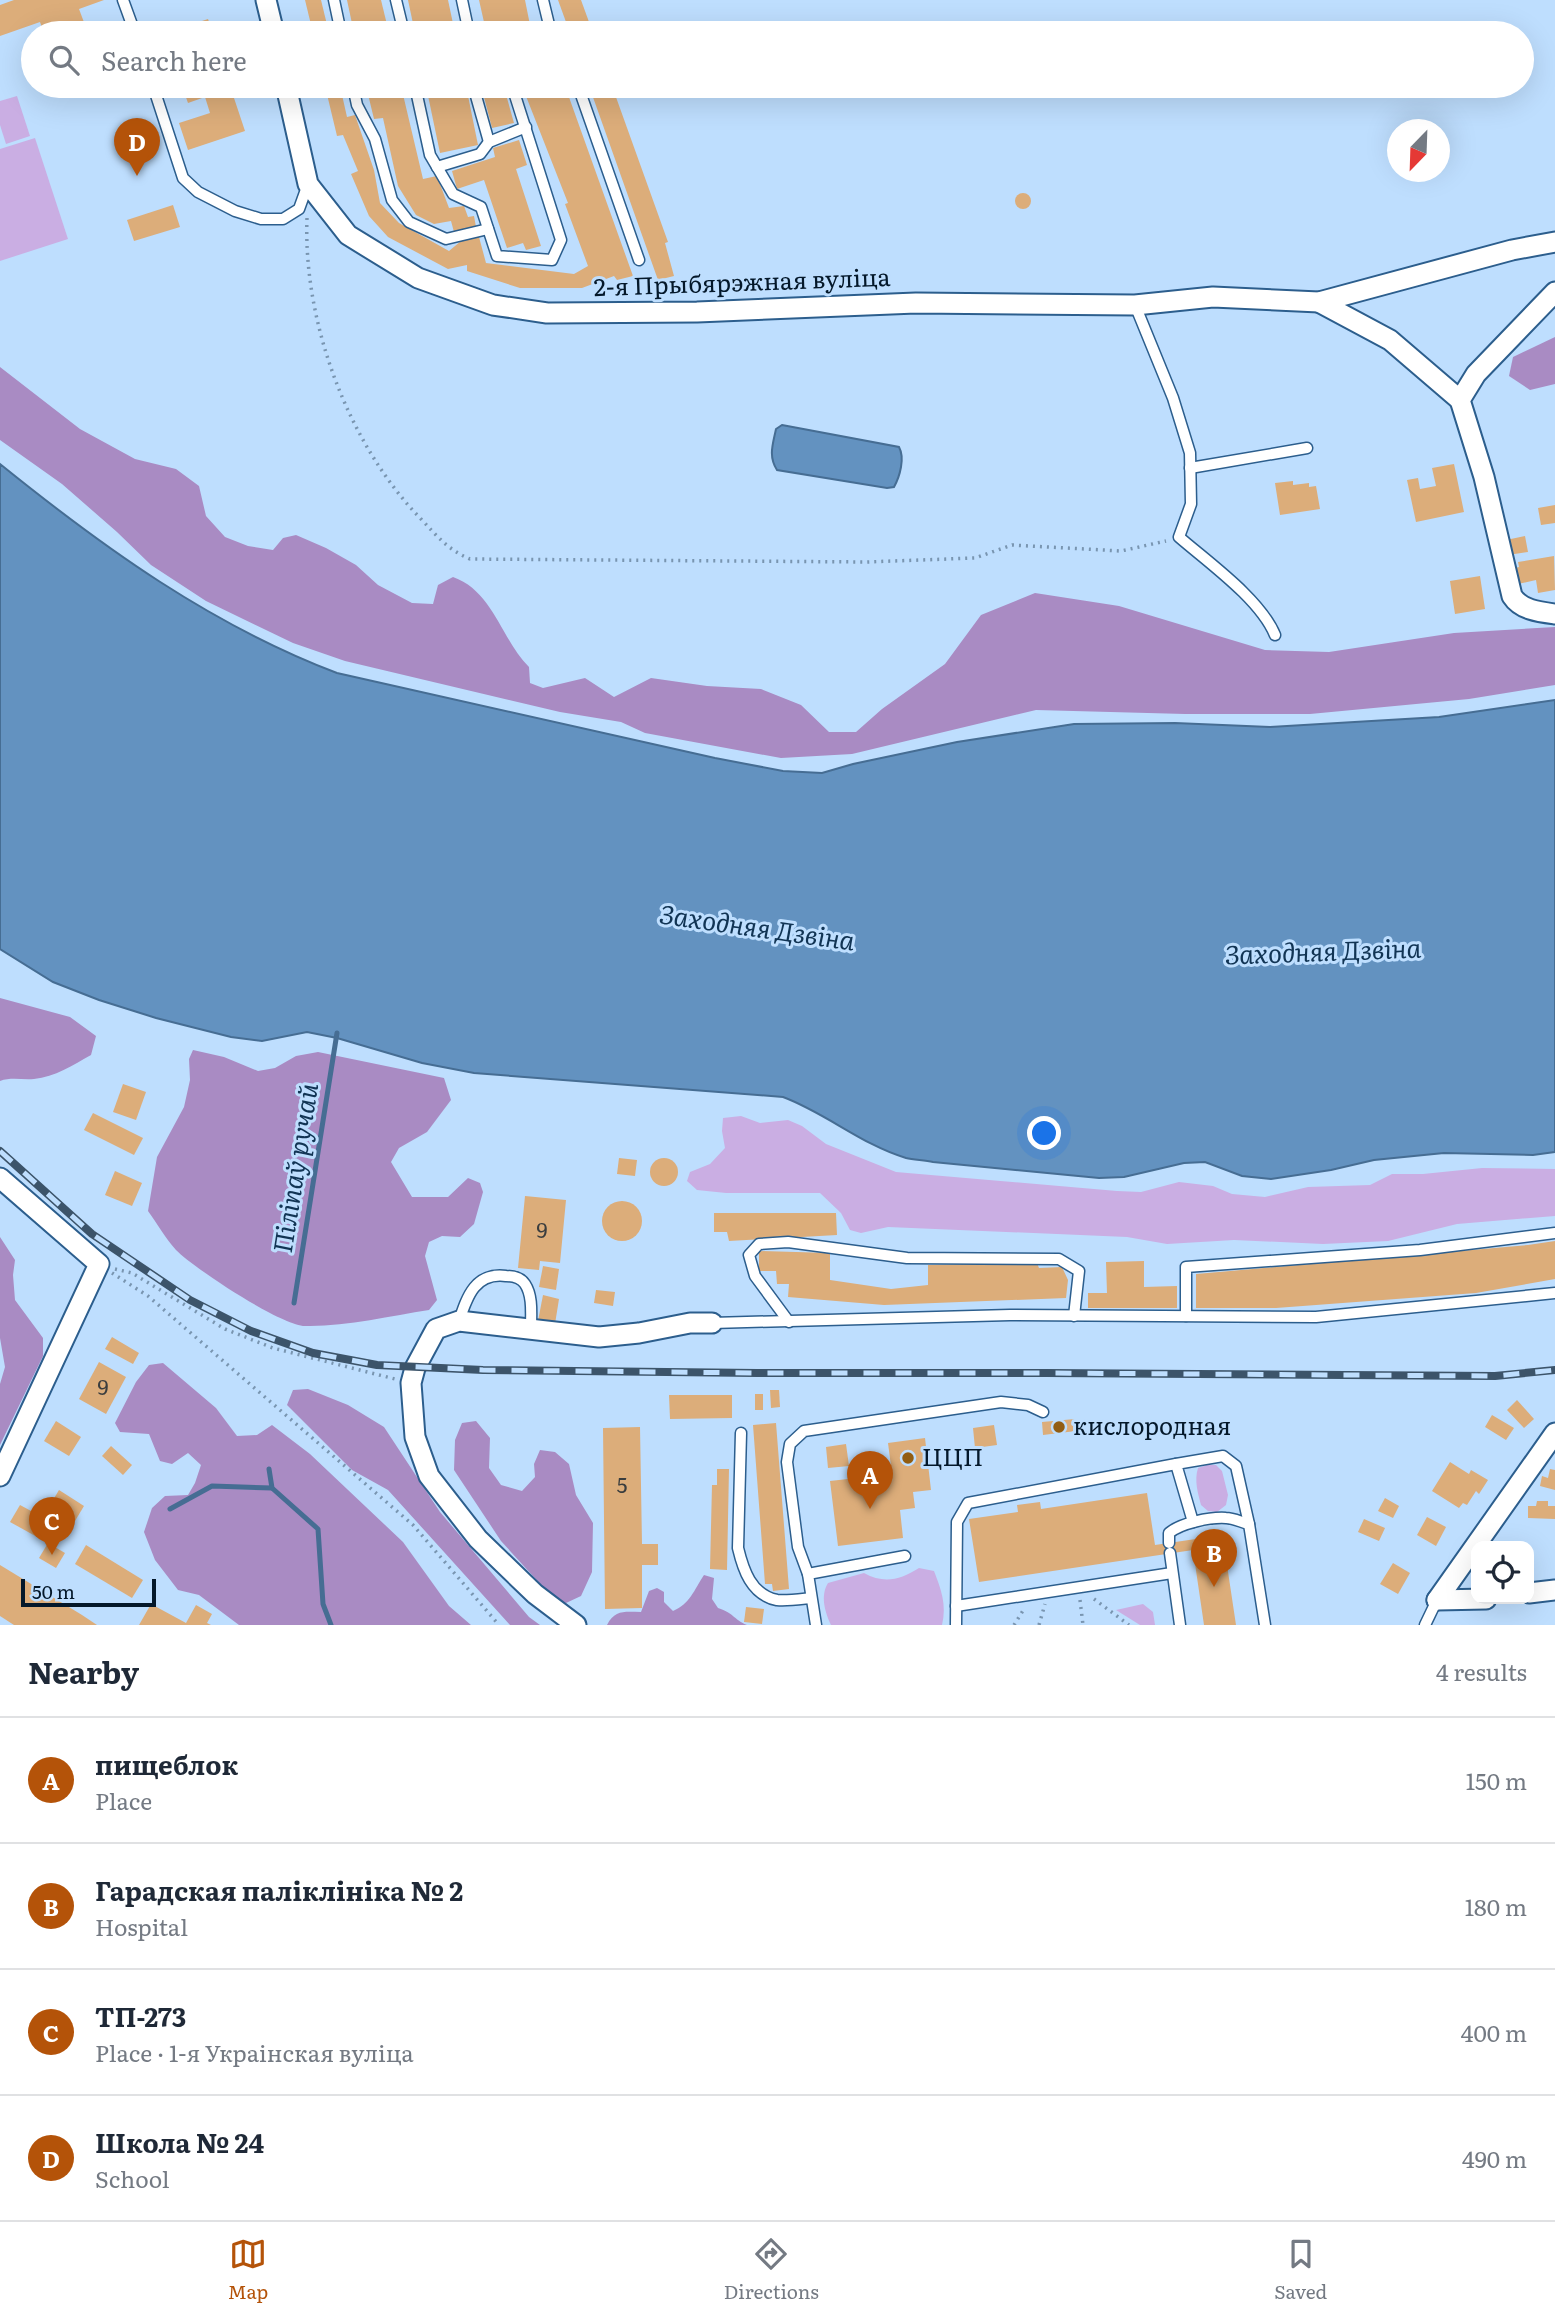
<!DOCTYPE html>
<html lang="en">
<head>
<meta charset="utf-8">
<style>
	body { margin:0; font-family:Literata,serif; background:#f2f2f3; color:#1f2937 }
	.controls { position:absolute; right:21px; bottom:21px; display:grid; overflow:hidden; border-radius:14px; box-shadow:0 7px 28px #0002 }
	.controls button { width:63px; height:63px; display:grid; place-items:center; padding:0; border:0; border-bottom:2px solid #e0e1e3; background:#fff; color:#1f2937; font:35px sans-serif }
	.compass { position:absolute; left:1387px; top:119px; width:63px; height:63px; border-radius:50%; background:#fff; box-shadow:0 7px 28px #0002; rotate:203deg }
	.scale { position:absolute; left:21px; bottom:18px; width:135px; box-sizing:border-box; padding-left:7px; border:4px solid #04182a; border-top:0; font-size:19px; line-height:24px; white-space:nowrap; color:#04182a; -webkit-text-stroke:5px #bedefe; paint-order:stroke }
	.you { position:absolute; left:1045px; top:1134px; width:24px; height:24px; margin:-18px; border:5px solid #fff; border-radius:50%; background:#1a73e8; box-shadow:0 0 0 10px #1a73e833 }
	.badge { display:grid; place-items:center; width:46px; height:46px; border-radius:50%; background:#b45309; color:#fff; font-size:23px; font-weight:700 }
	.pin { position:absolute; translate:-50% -58px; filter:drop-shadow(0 2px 4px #0008) }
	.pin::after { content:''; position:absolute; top:37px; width:24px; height:21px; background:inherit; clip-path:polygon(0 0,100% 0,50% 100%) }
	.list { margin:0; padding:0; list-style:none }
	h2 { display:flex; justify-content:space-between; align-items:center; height:91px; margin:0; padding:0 28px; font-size:30px }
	h2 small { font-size:23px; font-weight:400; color:#747a83 }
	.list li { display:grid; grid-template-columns:46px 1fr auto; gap:21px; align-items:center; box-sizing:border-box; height:126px; padding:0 28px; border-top:2px solid #e0e1e3 }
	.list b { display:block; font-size:26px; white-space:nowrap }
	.list p { margin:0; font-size:23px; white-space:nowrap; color:#747a83 }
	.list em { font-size:23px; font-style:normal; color:#747a83 }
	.icon { flex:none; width:38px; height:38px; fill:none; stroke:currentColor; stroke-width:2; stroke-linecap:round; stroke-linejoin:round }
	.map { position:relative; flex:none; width:1555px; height:1625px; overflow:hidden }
	.search { position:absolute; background:#fff; box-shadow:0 7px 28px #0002; left:21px; right:21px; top:21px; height:77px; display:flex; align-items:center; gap:18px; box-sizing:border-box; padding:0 24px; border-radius:38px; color:#747a83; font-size:26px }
	.sheet { height:595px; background:#fff }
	nav { display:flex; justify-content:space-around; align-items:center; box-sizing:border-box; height:98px; border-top:2px solid #e0e1e3; background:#fff; font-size:19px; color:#747a83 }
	nav a { display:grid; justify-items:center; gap:4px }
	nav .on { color:#b45309 }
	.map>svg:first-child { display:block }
</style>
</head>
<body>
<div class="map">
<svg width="1555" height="1625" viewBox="0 0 1555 1625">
	<rect width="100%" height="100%" fill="#bedefe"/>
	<g fill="#caaee3">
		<polygon points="17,96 30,136 6,144 0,125 0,101"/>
		<polygon points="35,138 68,239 0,261 0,149"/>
		<polygon points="741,1116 760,1123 788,1120 802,1126 826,1144 896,1172 1117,1191 1141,1192 1179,1182 1213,1186 1232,1194 1265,1197 1308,1187 1370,1185 1392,1174 1423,1174 1482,1168 1555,1169 1555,1216 1457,1224 1388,1241 1323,1244 1234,1240 1167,1244 1127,1237 888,1227 861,1233 850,1230 841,1213 820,1193 726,1193 697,1190 687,1181 690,1172 710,1164 725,1148 722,1131 723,1118"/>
		<path d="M1207 1465H1216L1222 1471 1228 1495 1226 1505 1217 1512 1208 1511 1201 1505C1198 1493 1194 1481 1198 1468Z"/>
		<path d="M919 1568 934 1571C941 1589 947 1605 942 1625H831C825 1612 820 1596 828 1583L864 1573C884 1584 900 1580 919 1568Z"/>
		<polygon points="1143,1604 1153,1612 1155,1625 1140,1625 1116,1610"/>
	</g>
	<g fill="#a98bc3">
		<polygon points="1555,337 1555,384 1530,390 1509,376 1513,357"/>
		<path d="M0 367 80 429 135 459 176 469 199 486 206 516 225 537 248 546 273 550 283 538 296 535 326 548 356 565 378 585 412 603 433 604 438 585 453 577C493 591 501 639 529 667L530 683 543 688 585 678 614 697 651 678 707 686 761 689 801 705 829 732H856L882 709 945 664 981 615 1035 593 1119 606 1265 650 1329 652 1454 633 1555 627V685L1469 699 1310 714H1185L1036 710 852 754 781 758 645 733 621 722 560 712 345 661 293 643 206 601 151 565 117 532 62 484 0 440Z"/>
		<path d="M0 998 70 1017 96 1036 91 1055C73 1065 55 1077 34 1079 22 1080 11 1077 0 1081Z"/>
		<path d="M193 1050 224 1057 258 1071 275 1068 296 1056 318 1052 444 1078 451 1100 427 1132 399 1148 391 1162 412 1197H448L468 1178 480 1183 483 1192 474 1224 460 1237 442 1236 429 1242 425 1256 437 1300 429 1310C390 1316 344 1327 305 1326 280 1325 195 1269 176 1250 165 1238 157 1223 148 1211L157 1157 184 1107 190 1080 189 1059Z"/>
		<polygon points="0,1237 15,1260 13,1275 15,1300 43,1338 43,1356 0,1445 0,1384 5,1367 0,1338"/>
		<polygon points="163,1363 216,1408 237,1436 257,1435 272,1425 310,1454 403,1542 449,1606 471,1625 239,1625 199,1595 178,1590 155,1560 144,1532 152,1508 165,1496 188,1495 195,1483 201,1465 188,1453 172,1464 160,1461 149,1434 120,1432 115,1423 136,1382 149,1365"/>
		<polygon points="308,1389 348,1405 384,1427 440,1512 529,1617 540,1625 510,1625 388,1490 352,1470 287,1405 293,1390"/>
		<polygon points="476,1421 490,1438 489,1468 501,1485 522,1491 535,1477 534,1464 540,1450 555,1452 569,1464 576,1495 593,1523 592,1572 581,1596 566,1603 555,1600 501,1541 454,1470 455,1440 462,1423"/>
		<path d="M704 1575 714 1578 712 1599 718 1608C734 1613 733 1619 747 1625H607C615 1609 626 1612 641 1612L649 1591 657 1588 664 1592V1602L673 1611C690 1604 694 1590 704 1575Z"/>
	</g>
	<g fill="#6392c0" stroke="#466d93" stroke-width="2">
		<path d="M782 425 899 447C905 458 900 476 894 487L887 488 777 470C768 456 773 444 776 429Z"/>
		<path d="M0 464C104 548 211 625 337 673L715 758 783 771 822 773 853 764 957 742 1074 724 1175 723 1270 727 1439 717 1555 700V1152L1533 1155 1444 1153 1374 1160 1331 1170 1271 1179 1242 1176 1205 1162 1184 1163 1124 1177 1099 1178 933 1162C924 1160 914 1160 906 1158 862 1145 826 1113 783 1097L474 1073 422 1063 337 1038 307 1032 262 1041 231 1037 156 1018 99 1000 53 982 0 949Z"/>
	</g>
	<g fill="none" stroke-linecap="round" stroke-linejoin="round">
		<g stroke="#466d93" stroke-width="5">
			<polyline points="294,1303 337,1033"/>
			<polyline points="269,1469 272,1488 318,1529 323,1604 331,1625"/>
			<polyline points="170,1509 212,1486 272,1488"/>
		</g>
	</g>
	<g fill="#dcad7a">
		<polygon points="14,0 104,0 79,9 88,33 44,33 40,22 0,36 0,5"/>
		<polygon points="305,0 321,0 329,33 313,33"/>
		<polygon points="347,0 381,0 389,33 354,33"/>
		<polygon points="408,0 448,0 455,33 415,33"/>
		<polygon points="479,0 525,0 531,30 520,33 480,33 486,31"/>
		<polygon points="558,0 581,0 593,33 570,33"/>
		<polygon points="208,19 213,33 166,33"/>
		<polygon points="182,86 230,86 245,131 188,150 179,123 210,113 205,97 188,103"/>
		<polygon points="325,86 340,86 347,117 355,115 374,170 380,203 399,223 449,251 461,241 479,237 486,263 574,274 588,266 565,204 568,203 522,86 565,86 633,276 617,280 614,276 582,288 520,288 467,271 467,265 448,269 388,237 369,216 351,174 358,171 343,135 337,136"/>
		<polygon points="366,86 401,86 423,179 437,176 449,208 464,206 468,217 474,216 476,227 454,232 451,221 434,224 416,215 398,186 383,118 374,119"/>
		<polygon points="426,86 466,86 478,145 440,153"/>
		<polygon points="589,86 612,86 668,242 665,243 674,276 658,280"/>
		<polygon points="505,91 514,123 492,128 484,97"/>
		<polygon points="519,140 527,165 516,169 541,246 526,250 523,243 507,248 484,180 457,189 452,171 495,157 493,148"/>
		<circle cx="1023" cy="201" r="8"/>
		<polygon points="173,205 180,227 134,241 127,220"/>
		<polygon points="1454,464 1464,512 1416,522 1407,480 1418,478 1420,489 1436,486 1432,468"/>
		<polygon points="1293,481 1293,485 1309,483 1309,487 1316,486 1320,509 1280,515 1275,483"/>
		<polygon points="1555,505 1555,523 1541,525 1538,508"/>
		<polygon points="1525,536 1528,552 1508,555 1506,540"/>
		<polygon points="1554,556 1555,590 1538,593 1536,580 1518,584 1515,568 1519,567 1518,562"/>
		<polygon points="1480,576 1485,609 1455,614 1450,581"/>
		<polygon points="123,1084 146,1092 136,1120 113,1112"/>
		<polygon points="93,1113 143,1138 134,1155 84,1130"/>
		<circle cx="664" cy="1172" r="14"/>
		<polygon points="619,1158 637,1160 635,1176 617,1174"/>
		<polygon points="115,1171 142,1183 132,1206 105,1195"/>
		<polygon points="525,1196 566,1200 560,1263 540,1261 539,1270 518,1268"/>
		<circle cx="622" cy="1221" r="20"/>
		<polygon points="714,1213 836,1213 837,1235 729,1241 727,1232 714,1232"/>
		<polygon points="1555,1241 1555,1279 1476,1293 1276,1308 1196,1308 1196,1274 1528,1245"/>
		<polygon points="759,1251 830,1253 830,1280 891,1289 928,1285 928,1265 1037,1263 1039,1268 1062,1267 1068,1280 1066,1298 884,1305 788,1297 789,1284 777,1284 776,1271 759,1271"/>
		<polygon points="1144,1261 1144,1287 1177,1286 1177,1308 1088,1308 1088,1293 1107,1293 1106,1262"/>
		<polygon points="543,1266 559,1269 556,1290 539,1287"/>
		<polygon points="596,1290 615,1292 613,1306 594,1303"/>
		<polygon points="543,1295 559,1299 555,1324 538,1321"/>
		<polygon points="112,1337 139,1353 133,1364 105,1349"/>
		<polygon points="99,1362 126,1377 106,1414 79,1399"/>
		<polygon points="770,1390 779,1390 780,1407 771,1408"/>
		<rect x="755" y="1394" width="8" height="16"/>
		<polygon points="669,1395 732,1395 732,1418 670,1419"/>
		<polygon points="1517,1400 1534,1419 1524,1428 1507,1410"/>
		<polygon points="1492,1415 1514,1428 1506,1440 1485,1427"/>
		<polygon points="1075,1419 1076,1431 1043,1435 1042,1422"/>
		<polygon points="56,1421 81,1437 69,1456 44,1441"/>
		<polygon points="776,1423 789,1589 773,1591 772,1584 765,1584 753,1425"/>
		<polygon points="994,1425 997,1445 975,1448 973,1428"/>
		<polygon points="640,1427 642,1544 658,1544 658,1565 642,1565 642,1608 605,1609 603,1428"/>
		<polygon points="925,1438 931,1490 913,1492 915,1508 900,1510 903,1538 838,1546 830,1481 892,1474 888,1443"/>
		<polygon points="846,1444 849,1466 828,1468 826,1447"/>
		<polygon points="111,1446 132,1465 123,1475 102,1456"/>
		<polygon points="1450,1462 1469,1474 1471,1470 1488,1480 1479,1494 1476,1491 1467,1505 1463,1503 1459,1508 1432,1491"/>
		<polygon points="717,1469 729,1469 727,1570 710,1569 712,1485 717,1485"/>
		<polygon points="1550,1469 1555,1470 1555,1490 1540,1486 1542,1476 1548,1478"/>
		<polygon points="59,1490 84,1506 72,1526 47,1510"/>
		<polygon points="1147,1493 1155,1545 1216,1536 1217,1546 1224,1545 1236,1625 1204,1625 1193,1550 979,1582 969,1519 1018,1512 1017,1505 1040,1502 1041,1509"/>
		<polygon points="1385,1498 1399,1506 1393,1518 1378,1511"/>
		<polygon points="1537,1501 1548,1501 1548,1506 1555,1506 1555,1519 1528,1518 1528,1506 1536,1506"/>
		<polygon points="20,1505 57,1525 48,1543 10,1522"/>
		<polygon points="1427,1517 1446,1527 1436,1546 1417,1535"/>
		<polygon points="1364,1519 1385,1528 1379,1541 1358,1532"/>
		<polygon points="48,1543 65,1553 56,1568 39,1558"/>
		<polygon points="86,1545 143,1580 132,1598 75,1564"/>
		<polygon points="1393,1563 1410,1573 1398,1594 1380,1584"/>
		<polygon points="0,1565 82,1615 97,1625 14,1625 0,1616"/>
		<polygon points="151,1604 186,1623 196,1605 212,1614 207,1623 211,1625 139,1625"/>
		<polygon points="746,1607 764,1609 762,1624 744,1622"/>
	</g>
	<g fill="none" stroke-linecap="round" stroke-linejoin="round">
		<defs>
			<g id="lane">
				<polyline points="123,0 135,33"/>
				<polyline points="334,0 341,33"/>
				<polyline points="396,0 404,33"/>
				<polyline points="462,0 469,33"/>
				<polyline points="543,0 551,33"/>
				<polyline points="153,86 183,178 198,192 235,211 261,219 283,219 299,209 308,184"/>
				<polyline points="353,86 357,105 375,139 392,200 409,222 446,239 488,229"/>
				<polyline points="415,86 430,155 453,194 481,207 497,256 552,260 561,240 512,86"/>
				<polyline points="476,86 476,96 489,142"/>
				<polyline points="578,86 639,260"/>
				<polyline points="437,167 480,154 489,142 526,127"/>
				<path d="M1135 305 1173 398 1190 453 1191 504 1179 537C1209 563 1260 599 1275 635"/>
				<polyline points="1190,468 1307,448"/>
				<polyline points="1186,1316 1186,1267 1420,1250 1555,1233"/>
				<path d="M459 1321C467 1297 475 1272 506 1276 513 1276 521 1278 525 1284 533 1296 531 1314 531 1328"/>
				<polyline points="789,1322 755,1276 749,1255 759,1244 788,1242 907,1258 1059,1259 1079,1271 1074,1316"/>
				<polyline points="712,1323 1010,1315 1316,1317 1555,1293"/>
				<path d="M741 1433 738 1548C743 1569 751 1595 777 1600 787 1601 801 1599 811 1598"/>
				<polyline points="1193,1522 1176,1464 1223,1456 1236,1466 1249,1524 1265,1625"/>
				<path d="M1169 1543V1533C1181 1523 1210 1517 1226 1518 1233 1518 1241 1522 1249 1524"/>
				<polyline points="1170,1553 1180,1625"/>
				<polyline points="808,1574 798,1547 787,1462 790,1444 804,1431 1001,1402 1028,1405 1043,1412"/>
				<polyline points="956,1606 1172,1573"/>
				<polyline points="816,1625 808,1574 905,1556"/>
				<polyline points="956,1625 957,1522 968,1503 1176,1464"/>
				<polyline points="1425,1625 1437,1600"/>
			</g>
			<g id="street">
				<polyline points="266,0 274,33"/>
				<polyline points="286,86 308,184 348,235 418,278 493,305 547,313 697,312 916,303 1135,305 1213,297 1319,302 1512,250 1555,242"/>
				<path d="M1555 292 1476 374 1460 400 1484 477 1512 596C1521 610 1539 612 1555 614"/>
				<polyline points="1319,302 1390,340 1460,400"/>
				<polyline points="0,1178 99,1264 0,1476"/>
				<polyline points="1529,1593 1555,1590"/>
				<polyline points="1437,1600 1555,1433"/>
				<polyline points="1437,1600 1486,1599"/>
				<polyline points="576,1625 535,1594 478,1539 429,1476 415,1437 411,1383 415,1368 436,1329 459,1321 599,1337 639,1333 690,1323 712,1323"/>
			</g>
		</defs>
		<use href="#lane" stroke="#2c5e8d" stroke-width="13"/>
		<use href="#street" stroke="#2c5e8d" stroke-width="23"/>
		<g stroke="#7995b0" stroke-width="3.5" stroke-dasharray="2 5" stroke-linecap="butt">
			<path d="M307 218C303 322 348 444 421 519 437 536 448 550 470 559L866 562 975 558 1012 545 1121 551 1166 541"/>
			<polyline points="115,1269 132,1273 225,1329 273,1348 395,1379"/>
			<polyline points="112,1273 148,1296 413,1525 499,1625"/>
			<polyline points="1094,1599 1129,1625"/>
			<polyline points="1080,1600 1083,1625"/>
			<polyline points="1014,1625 1024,1609"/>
			<polyline points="1039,1625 1045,1604"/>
		</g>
		<use href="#lane" stroke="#fff" stroke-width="10"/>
		<use href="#street" stroke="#fff" stroke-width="19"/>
		<defs>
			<polyline id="rail" points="0,1151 92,1234 190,1300 251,1331 313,1353 377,1365 483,1370 757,1373 1047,1373 1495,1376 1555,1370"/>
		</defs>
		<use href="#rail" stroke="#3c546a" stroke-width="8"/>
		<use href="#rail" stroke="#bedefe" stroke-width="5" stroke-dasharray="16" stroke-linecap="butt"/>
	</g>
	<g fill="#925d12" stroke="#bedefe" stroke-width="2.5">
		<circle cx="1059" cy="1427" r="7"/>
		<circle cx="908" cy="1458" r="7"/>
	</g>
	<g text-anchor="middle" stroke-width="6" stroke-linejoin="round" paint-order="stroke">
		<g font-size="21" fill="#3a3d3e">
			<text x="542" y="1238">9</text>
			<text x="103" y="1395">9</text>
			<text x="622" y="1493">5</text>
		</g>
		<g font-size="24" fill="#04182a" stroke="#bedefe">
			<text transform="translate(742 283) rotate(-2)" y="8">2-я Прыбярэжная вуліца</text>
		</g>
		<g font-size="24" fill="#04182a" stroke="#bedefe" text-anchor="start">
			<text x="1073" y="1435">кислородная</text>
			<text x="922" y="1466">ЦЦП</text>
		</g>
		<g font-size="26" font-style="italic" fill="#113454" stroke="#bedefe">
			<text transform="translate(757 928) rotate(8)" y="9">Заходняя Дзвіна</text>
			<text transform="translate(1323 952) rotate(-2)" y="9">Заходняя Дзвіна</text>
			<text transform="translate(296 1168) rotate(-81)" y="9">Піліпаў ручай</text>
		</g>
	</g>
</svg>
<div class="controls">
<button><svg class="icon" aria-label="locate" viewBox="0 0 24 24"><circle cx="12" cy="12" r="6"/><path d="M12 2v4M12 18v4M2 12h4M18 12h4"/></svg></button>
</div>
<svg class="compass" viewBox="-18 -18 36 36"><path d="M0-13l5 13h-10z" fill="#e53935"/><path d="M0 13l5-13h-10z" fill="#747a83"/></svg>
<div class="scale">50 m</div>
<div class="you"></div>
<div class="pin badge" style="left:870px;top:1509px">A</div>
<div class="pin badge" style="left:1214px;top:1587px">B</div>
<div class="pin badge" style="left:52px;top:1555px">C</div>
<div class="pin badge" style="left:137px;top:176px">D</div>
<div class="search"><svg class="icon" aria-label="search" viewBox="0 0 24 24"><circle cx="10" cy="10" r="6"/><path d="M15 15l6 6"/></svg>Search here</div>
</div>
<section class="sheet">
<h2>Nearby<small>4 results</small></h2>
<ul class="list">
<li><span class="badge">A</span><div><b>пищеблок</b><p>Place</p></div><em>150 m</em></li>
<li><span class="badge">B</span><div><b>Гарадская паліклініка № 2</b><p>Hospital</p></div><em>180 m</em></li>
<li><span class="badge">C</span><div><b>ТП-273</b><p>Place · 1-я Украінская вуліца</p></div><em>400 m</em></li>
<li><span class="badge">D</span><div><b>Школа № 24</b><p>School</p></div><em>490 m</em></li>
</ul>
</section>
<nav>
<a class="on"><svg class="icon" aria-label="map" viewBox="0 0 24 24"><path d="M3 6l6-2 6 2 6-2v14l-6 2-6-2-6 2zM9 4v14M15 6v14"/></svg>Map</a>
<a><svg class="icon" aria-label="directions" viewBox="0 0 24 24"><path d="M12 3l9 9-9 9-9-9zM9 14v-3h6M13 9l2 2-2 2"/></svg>Directions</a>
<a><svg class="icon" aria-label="saved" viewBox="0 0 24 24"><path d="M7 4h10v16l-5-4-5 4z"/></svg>Saved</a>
</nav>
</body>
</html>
